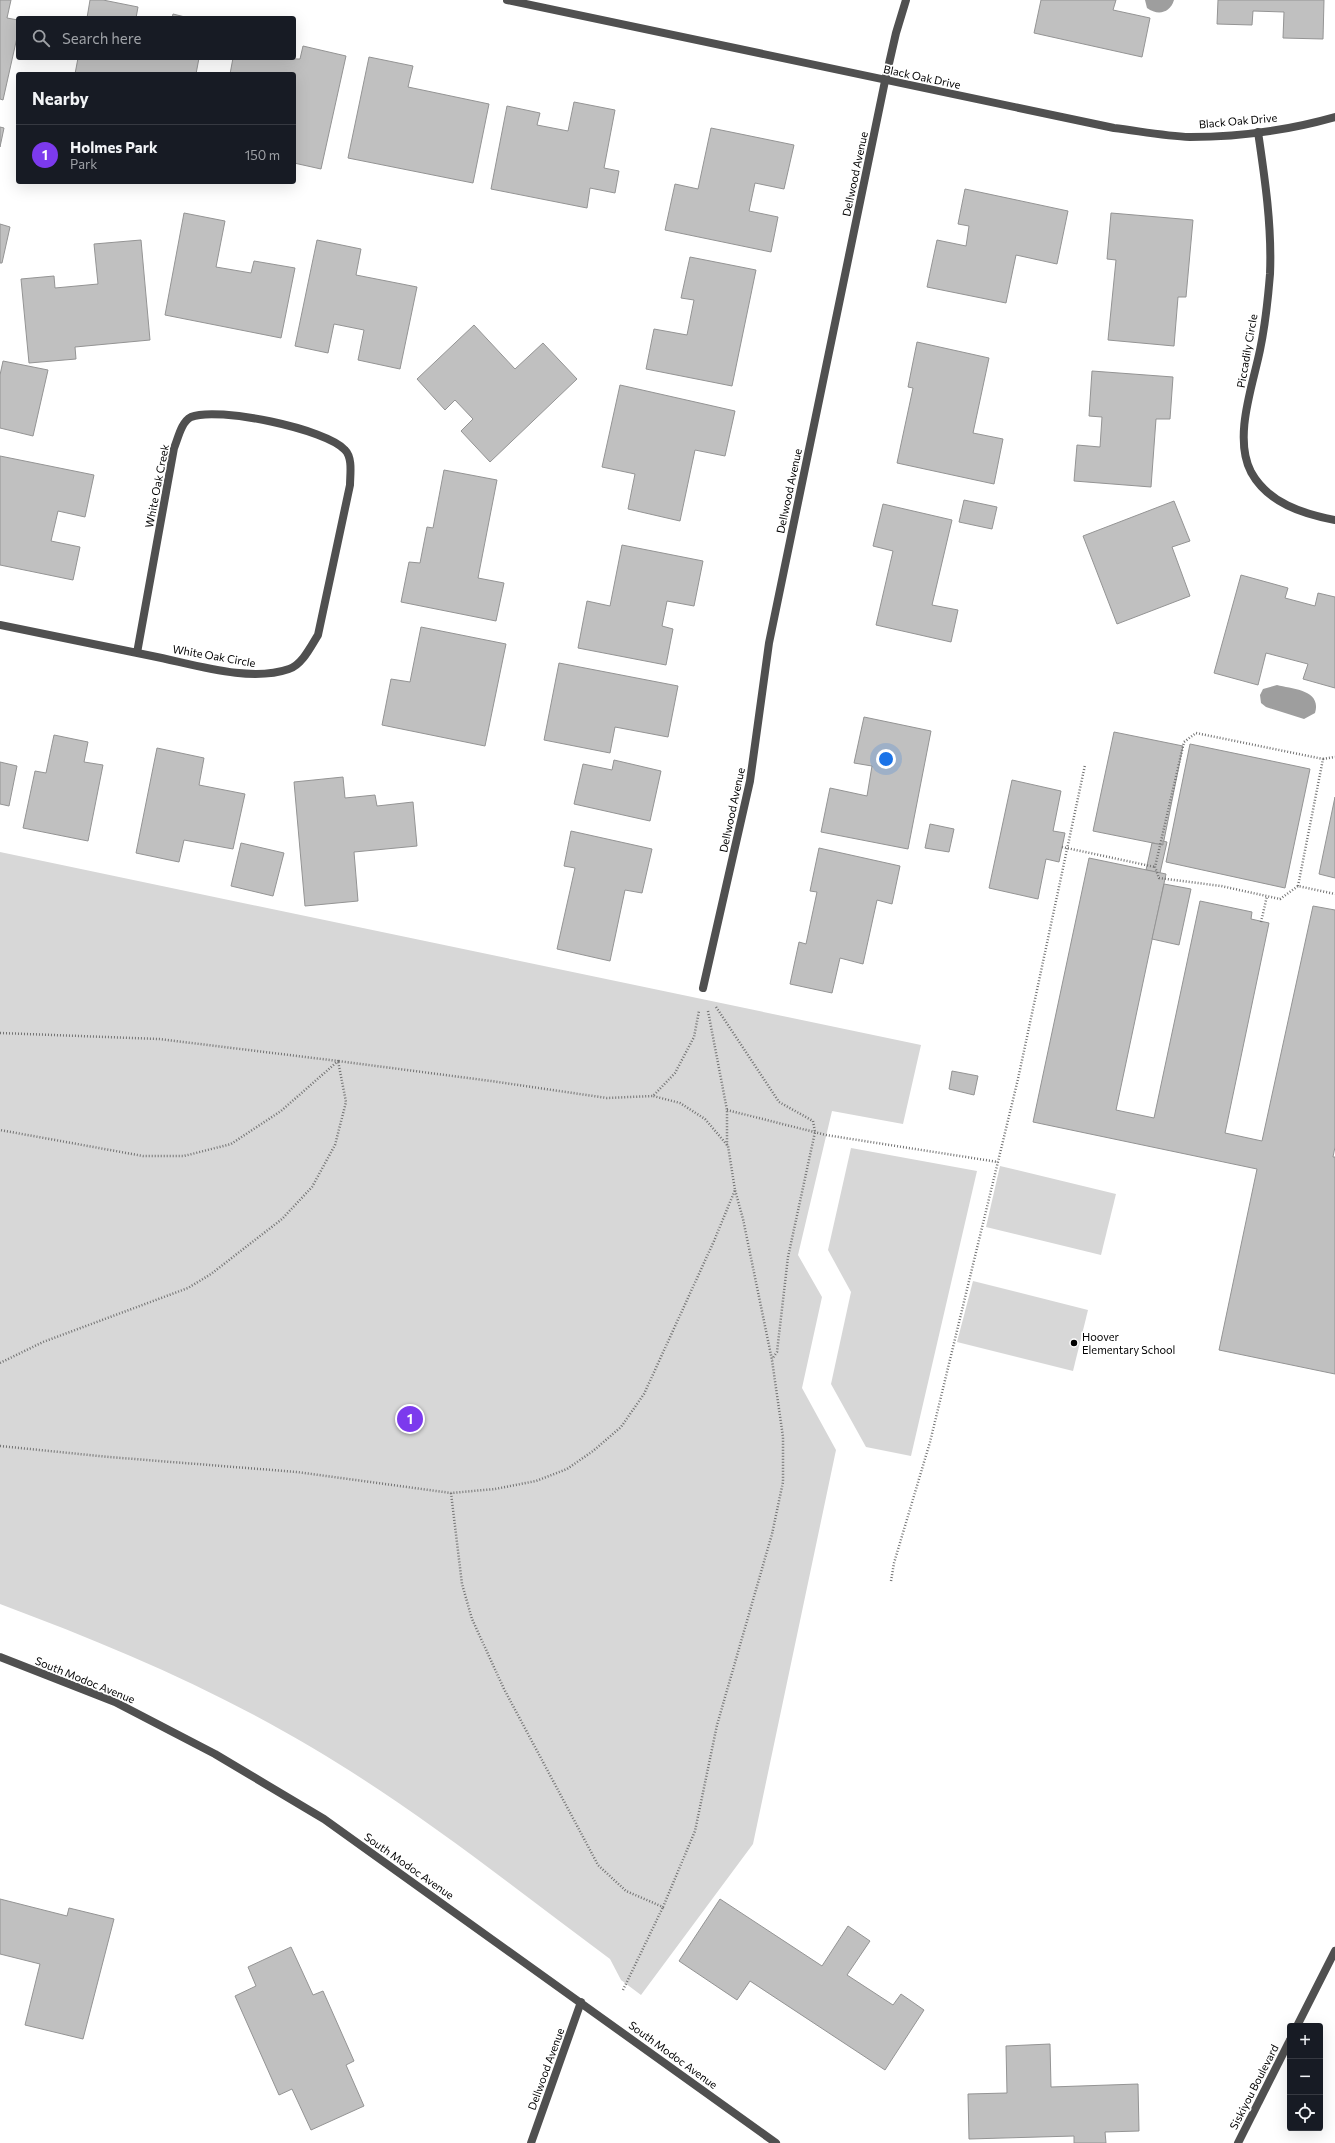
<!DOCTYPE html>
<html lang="en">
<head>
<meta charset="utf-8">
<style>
	body { margin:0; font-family:Commissioner,sans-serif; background:#20242c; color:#f1f3f6 }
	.controls { position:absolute; right:12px; bottom:12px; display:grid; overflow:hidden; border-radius:4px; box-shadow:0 4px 16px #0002 }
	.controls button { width:36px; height:36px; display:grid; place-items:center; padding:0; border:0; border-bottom:1px solid #363941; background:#171b24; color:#f1f3f6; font:20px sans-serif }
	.you { position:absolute; left:886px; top:759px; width:14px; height:14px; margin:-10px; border:3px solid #fff; border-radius:50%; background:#1a73e8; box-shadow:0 0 0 6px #1a73e833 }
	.badge { display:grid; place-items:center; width:26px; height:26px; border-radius:50%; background:#7c3aed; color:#fff; font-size:13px; font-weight:700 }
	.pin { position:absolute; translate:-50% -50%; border:2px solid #fff; box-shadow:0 1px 4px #0006 }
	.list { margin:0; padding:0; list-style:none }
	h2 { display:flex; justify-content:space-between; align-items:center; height:52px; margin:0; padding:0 16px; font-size:17px }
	h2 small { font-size:13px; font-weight:400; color:#9ea1a6 }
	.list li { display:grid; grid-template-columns:26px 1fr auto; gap:12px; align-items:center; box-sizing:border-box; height:60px; padding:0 16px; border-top:1px solid #363941 }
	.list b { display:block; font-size:15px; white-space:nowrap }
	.list p { margin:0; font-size:13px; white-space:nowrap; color:#9ea1a6 }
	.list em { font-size:13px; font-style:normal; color:#9ea1a6 }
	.icon { flex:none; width:22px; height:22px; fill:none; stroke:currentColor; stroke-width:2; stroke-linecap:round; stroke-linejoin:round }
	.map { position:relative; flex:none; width:1335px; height:2143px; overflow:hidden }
	.search { position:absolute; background:#171b24; box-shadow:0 4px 16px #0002; left:16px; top:16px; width:280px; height:44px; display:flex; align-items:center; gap:10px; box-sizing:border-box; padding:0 14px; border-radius:4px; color:#9ea1a6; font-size:15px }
	.panel { position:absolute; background:#171b24; box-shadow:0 4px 16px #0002; left:16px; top:72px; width:280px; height:112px; border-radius:4px }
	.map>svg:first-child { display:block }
</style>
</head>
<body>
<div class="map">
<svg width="1335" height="2143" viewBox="0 0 1335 2143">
	<rect width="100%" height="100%" fill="#fff"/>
	<g fill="#d7d7d7">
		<path d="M0 852 921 1045 903 1124 832 1111 798 1255 822 1297 802 1388 836 1450 753 1844 641 1995 621 1980 610 1959C512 1886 416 1809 311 1747 212 1688 107 1644 0 1604Z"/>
		<polygon points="851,1148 977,1171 911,1456 866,1447 831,1384 851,1292 828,1250"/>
		<polygon points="1000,1166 1116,1194 1101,1255 986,1227"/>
		<polygon points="973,1281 1088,1310 1073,1371 957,1342"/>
	</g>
	<g fill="#9e9e9e">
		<path d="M1145 0H1174C1170 13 1158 16 1147 8Z"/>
		<path d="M1277 685C1293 689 1322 690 1315 713L1304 719 1266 707 1261 703 1260 695 1263 689Z"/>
	</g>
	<g fill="#c0c0c0" stroke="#949494">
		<polygon points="0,0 11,0 7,18 18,20 18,33 3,100 0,99"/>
		<polygon points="90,0 103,0 138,7 136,18 87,18"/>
		<polygon points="1041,0 1116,0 1113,10 1150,18 1142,57 1034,33"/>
		<polygon points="1218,0 1324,0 1323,39 1283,38 1284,12 1253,11 1252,25 1217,24"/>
		<polygon points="173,14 189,18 172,18"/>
		<polygon points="303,46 346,56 321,169 294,163 294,74 230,74 233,58 300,59"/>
		<polygon points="369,57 413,66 408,87 489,104 473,183 348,158"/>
		<polygon points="78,58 199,58 196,74 75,74"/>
		<polygon points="574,102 615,110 604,168 619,171 615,193 590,188 587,208 491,189 507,106 540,113 537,125 568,131"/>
		<polygon points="0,127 4,128 0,147"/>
		<polygon points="711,128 794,145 784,189 755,183 749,211 778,217 771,252 665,230 675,184 698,189"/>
		<polygon points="965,189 1068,211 1057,264 1016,255 1006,303 927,287 937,240 966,246 969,226 958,224"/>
		<polygon points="184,213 225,221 216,267 251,273 254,261 295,268 281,338 165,315"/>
		<polygon points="1111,213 1193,220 1186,297 1178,297 1174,346 1108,340 1116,260 1107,259"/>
		<polygon points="0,224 10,227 2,263 0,263"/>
		<polygon points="141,240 150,340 75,347 76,359 29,363 21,279 54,276 55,288 98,284 94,244"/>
		<polygon points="317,240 361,249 356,275 417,287 400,369 358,360 364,330 334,324 328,353 295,346"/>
		<polygon points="690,257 756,270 732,386 646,369 654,329 687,335 694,300 681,298"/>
		<polygon points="474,325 515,369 543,343 577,379 490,462 461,431 473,419 455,400 445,410 417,379"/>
		<polygon points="917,342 989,358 973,433 1003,439 994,484 897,463 913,388 908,387"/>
		<polygon points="3,361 48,370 33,436 0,428 0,375"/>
		<polygon points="1092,371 1173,377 1170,419 1156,419 1151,487 1074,481 1077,445 1100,447 1102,417 1089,416"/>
		<polygon points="620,385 735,411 725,456 695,450 680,521 628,509 635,474 602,467"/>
		<polygon points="0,456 94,475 85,517 58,511 51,541 80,547 73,580 0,565"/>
		<polygon points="444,470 497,480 478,578 504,583 496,621 401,602 409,562 420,563 427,527 433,528"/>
		<polygon points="964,500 997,507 992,529 959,522"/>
		<polygon points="1174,501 1190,541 1172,547 1190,596 1117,624 1083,536"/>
		<polygon points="883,504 952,520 932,605 958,610 951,642 876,625 893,551 873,546"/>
		<polygon points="622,545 703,561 694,606 667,601 662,626 673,629 666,665 578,648 587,601 610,606"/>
		<polygon points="1241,575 1288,588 1285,598 1315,606 1318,593 1335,597 1335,688 1303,679 1308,664 1266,653 1258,685 1214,673"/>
		<polygon points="421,627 506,644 485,746 382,725 391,679 410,682"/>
		<polygon points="559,663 678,686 668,737 615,727 610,753 544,740"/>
		<polygon points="864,717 931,731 908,849 821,832 830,788 867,796 872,766 854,763"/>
		<polygon points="1114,732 1183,746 1163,845 1093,831"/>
		<polygon points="54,735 88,742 84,762 103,765 88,841 23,828 35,771 46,773"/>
		<polygon points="1190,744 1310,769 1285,888 1166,862"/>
		<polygon points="157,748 204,758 199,785 245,794 233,849 184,840 179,862 136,853"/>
		<polygon points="614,760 661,771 650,821 574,804 583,764 612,770"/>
		<polygon points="0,762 17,766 9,806 0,804"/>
		<polygon points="343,777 345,798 375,795 377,806 413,802 417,846 354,852 358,901 305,906 294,782"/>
		<polygon points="1012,780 1061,791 1053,831 1065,833 1059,862 1046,859 1038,899 989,888"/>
		<polygon points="1335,797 1335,878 1319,874"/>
		<polygon points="930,824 954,829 949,852 925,848"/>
		<polygon points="571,831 652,849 642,893 625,890 610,961 557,949 575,868 564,866"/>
		<polygon points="1163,841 1167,842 1160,873 1146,870 1152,843 1163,845"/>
		<polygon points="241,843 284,853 273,896 231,886"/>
		<polygon points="819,848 900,866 892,904 877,900 863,964 840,958 832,993 790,984 799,942 806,944 817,892 810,891"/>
		<polygon points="1089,858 1166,874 1116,1110 1154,1118 1200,901 1252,912 1251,919 1269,923 1225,1133 1262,1141 1313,906 1335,910 1335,1147 1333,1157 1335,1157 1335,1374 1219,1350 1257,1169 1033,1122"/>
		<polygon points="1164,884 1191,889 1179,945 1152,939"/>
		<polygon points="952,1071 978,1076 974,1095 949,1089"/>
		<polygon points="0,1899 67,1916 69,1908 114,1919 83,2039 25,2025 40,1964 0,1954"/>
		<polygon points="720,1899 822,1966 848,1926 870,1941 847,1975 893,2005 901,1994 924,2010 885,2070 750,1981 737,2000 679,1961"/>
		<polygon points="291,1947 313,1995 323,1991 354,2061 346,2065 364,2106 311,2130 292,2089 279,2095 235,1996 256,1986 248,1967"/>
		<polygon points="1050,2044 1051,2087 1138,2084 1139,2131 1105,2132 1106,2143 1074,2143 1074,2136 969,2139 968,2094 1007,2093 1006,2046"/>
	</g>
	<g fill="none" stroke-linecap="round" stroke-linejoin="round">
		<g stroke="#727272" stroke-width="2.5" stroke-dasharray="1 2" stroke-linecap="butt">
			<polyline points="1323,759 1335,757"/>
			<polyline points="1062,847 1155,867"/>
			<polyline points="1298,886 1323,759 1196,733 1184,742 1155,867 1159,878 1221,886 1280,899 1298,886 1335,894"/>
			<polyline points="1261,922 1267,896"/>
			<polyline points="716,1007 779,1102 813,1121 815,1132 788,1257 777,1352 772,1359"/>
			<polyline points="708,1011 727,1110 727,1146"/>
			<polyline points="0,1033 159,1039 338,1061 281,1111 231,1144 184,1156 143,1156 0,1130"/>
			<polyline points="727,1110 826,1135 998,1162"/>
			<polyline points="0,1363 43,1342 188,1288 211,1274 282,1219 312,1187 335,1145 346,1102 338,1061 491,1081 607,1098 653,1096 675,1073 694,1037 699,1011"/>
			<polyline points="0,1446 109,1457 297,1472 451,1493 495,1489 536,1481 567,1469 593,1451 621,1427 644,1394 714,1241 735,1190 728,1146 705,1119 680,1103 653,1096"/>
			<polyline points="451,1493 462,1584 472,1619 504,1689 598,1865 626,1891 663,1907 695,1831 717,1725 772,1534 783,1482 783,1437 772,1360 743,1219 735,1190"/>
			<polyline points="891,1581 894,1563 930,1442 1018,1079 1085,765"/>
			<polyline points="623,1990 663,1907"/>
		</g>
		<g stroke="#505050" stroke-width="8">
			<path d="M1258 132C1265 179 1272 227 1270 274 1268 299 1265 326 1260 350 1253 385 1233 437 1251 472 1268 503 1303 514 1335 520"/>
			<path d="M0 625C51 635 101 646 152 656 193 664 249 683 289 669 302 665 311 646 318 635L350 485C350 475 353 458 345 450 327 429 217 406 191 417 181 422 178 439 174 448L137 653"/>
			<polyline points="703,988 750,781 769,643 885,81 896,33 906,0"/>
			<polyline points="0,1657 115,1702 215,1754 324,1819 776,2143"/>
			<polyline points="531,2143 581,2002"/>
		</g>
		<g stroke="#505050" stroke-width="8">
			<path d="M507 0 1114 128C1139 131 1165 136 1190 137 1238 137 1289 130 1335 117"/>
			<polyline points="1297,2026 1335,1951"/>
			<polyline points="1238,2143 1290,2040"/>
		</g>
	</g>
	<circle fill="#000" stroke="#fff" stroke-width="1.5" cx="1074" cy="1343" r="4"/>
	<g text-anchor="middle" stroke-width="3.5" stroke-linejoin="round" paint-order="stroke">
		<g font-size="11" fill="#000" stroke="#fff">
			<text transform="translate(922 77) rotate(12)" y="4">Black Oak Drive</text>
			<text transform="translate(1238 121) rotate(-5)" y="4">Black Oak Drive</text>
			<text transform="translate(855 174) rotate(-78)" y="4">Dellwood Avenue</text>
			<text transform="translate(1247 351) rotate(-80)" y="4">Piccadily Circle</text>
			<text transform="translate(157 486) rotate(-79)" y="4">White Oak Creek</text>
			<text transform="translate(789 491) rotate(-78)" y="4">Dellwood Avenue</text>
			<text transform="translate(214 656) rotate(10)" y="4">White Oak Circle</text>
			<text transform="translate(732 810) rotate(-78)" y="4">Dellwood Avenue</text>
			<text transform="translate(85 1680) rotate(22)" y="4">South Modoc Avenue</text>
			<text transform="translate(409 1866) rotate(35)" y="4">South Modoc Avenue</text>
			<text transform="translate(673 2055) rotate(36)" y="4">South Modoc Avenue</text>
			<text transform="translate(546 2069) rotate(-70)" y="4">Dellwood Avenue</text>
			<text transform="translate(1254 2087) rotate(-63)" y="4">Siskiyou Boulevard</text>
		</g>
		<g font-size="11" fill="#000" stroke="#fff" text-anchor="start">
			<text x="1082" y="1341">Hoover<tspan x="1082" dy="13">Elementary School</tspan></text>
		</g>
	</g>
</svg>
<div class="controls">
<button>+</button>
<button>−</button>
<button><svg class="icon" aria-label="locate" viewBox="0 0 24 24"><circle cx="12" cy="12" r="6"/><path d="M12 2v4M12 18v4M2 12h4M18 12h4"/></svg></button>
</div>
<div class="you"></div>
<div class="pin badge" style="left:410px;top:1419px">1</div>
<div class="search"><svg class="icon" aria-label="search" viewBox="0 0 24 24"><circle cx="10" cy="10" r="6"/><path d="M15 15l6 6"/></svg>Search here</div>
<section class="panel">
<h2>Nearby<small></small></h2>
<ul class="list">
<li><span class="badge">1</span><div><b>Holmes Park</b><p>Park</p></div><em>150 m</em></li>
</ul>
</section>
</div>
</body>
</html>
